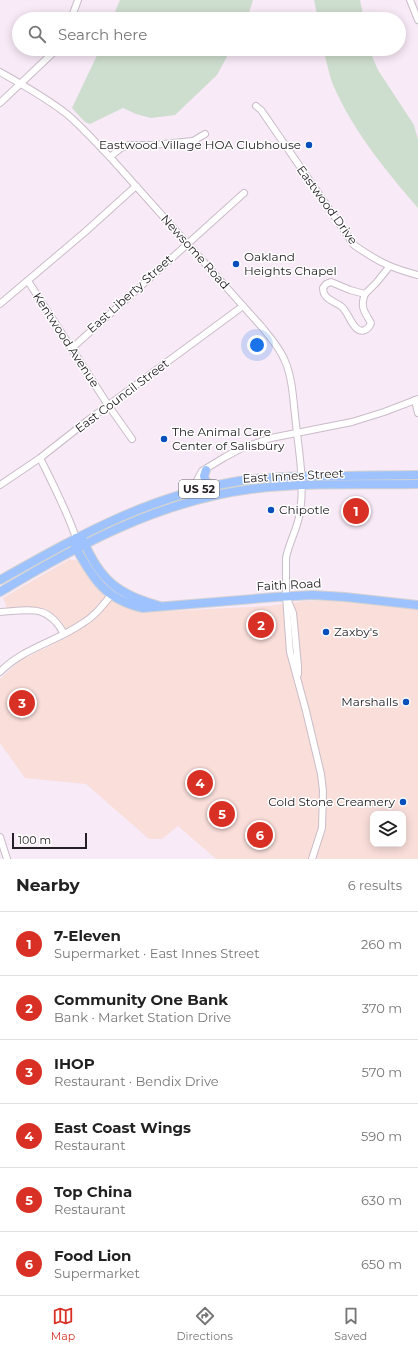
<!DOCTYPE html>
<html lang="en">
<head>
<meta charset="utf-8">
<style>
	body { margin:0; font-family:Montserrat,sans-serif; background:#f6f6f6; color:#222 }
	.controls { position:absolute; right:12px; bottom:12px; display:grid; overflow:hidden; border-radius:8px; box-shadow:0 2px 10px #0003 }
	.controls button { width:36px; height:36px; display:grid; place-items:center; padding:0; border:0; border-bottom:1px solid #e0e0e0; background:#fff; color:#222; font:20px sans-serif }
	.scale { position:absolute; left:12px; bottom:10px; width:75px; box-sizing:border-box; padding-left:4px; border:2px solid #252025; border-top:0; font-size:11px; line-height:14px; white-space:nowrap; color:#252025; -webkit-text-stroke:3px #fff; paint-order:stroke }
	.you { position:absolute; left:257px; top:345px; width:14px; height:14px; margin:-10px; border:3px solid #fff; border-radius:50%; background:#1a73e8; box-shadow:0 0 0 6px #1a73e833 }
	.badge { display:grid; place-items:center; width:26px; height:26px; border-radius:50%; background:#d93025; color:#fff; font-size:13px; font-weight:700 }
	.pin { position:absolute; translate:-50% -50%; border:2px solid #fff; box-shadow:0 1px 4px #0006 }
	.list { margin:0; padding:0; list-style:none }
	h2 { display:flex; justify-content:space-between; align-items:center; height:52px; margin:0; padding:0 16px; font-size:17px }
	h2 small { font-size:13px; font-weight:400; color:#767676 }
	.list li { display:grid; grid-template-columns:26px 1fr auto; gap:12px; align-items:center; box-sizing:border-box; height:64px; padding:0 16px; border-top:1px solid #e0e0e0 }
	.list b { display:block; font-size:15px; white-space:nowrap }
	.list p { margin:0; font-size:13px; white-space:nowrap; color:#767676 }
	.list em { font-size:13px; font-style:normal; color:#767676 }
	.icon { flex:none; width:22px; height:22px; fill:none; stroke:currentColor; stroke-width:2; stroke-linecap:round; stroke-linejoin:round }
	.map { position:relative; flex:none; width:418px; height:859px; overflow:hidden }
	.search { position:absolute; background:#fff; box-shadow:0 2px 10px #0003; left:12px; right:12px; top:12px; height:44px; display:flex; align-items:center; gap:10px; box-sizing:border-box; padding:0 14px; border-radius:22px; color:#767676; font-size:15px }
	.sheet { height:436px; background:#fff }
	nav { display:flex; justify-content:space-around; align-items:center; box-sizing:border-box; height:56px; border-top:1px solid #e0e0e0; background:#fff; font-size:11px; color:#767676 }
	nav a { display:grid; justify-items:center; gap:2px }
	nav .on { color:#d93025 }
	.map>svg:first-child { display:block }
</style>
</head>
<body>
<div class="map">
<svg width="418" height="859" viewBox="0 0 418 859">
	<rect width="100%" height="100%" fill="#f8eaf7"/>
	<path fill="#f9deda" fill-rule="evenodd" d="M70 559 71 560H76L80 563 100 587 148 611H171L270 606 304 601 329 600 418 608V859H216L178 826 162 839H149L86 784 25 778 0 743V679L21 660 68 637 60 620 48 610 36 607 7 608 3 598ZM373 814H403V844H373Z"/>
	<g fill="#cedece">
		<polygon points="120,0 253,0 247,19 112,19"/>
		<polygon points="314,0 360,0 364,19 318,19"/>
		<polygon points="100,49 231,49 217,75 175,115 151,118 136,114 123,108 90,124 85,122 72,108"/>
		<path d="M323 49H369L378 70 414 125 418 140V208C386 171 354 132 334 87 329 76 327 61 323 49Z"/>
	</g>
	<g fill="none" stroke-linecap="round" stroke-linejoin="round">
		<defs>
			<g id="minor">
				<polyline points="410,0 418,20"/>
				<polyline points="71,19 78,0"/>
				<path d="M0 72C23 85 47 98 68 115 83 128 96 143 110 157L261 326C270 337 280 348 285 361 292 377 293 397 295 415 298 447 305 480 300 512 298 528 289 542 286 558V596L290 652 306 711 321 774 323 791 322 828 312 859"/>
				<polyline points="0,103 57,49"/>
				<path d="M256 106 261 110 354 245C377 261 390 268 418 275"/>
				<polyline points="110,157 121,148 129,145 153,145 193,141 205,134"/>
				<polyline points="28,281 108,405 132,439"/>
				<path d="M331 282 350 290 365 294C360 307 364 311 371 323 370 326 369 328 365 330 354 335 349 313 342 307 335 301 323 300 323 288L326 284Z"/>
				<polyline points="365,294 377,282 389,267"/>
				<polyline points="0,304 85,232 136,186"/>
				<polyline points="71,349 244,193"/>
				<polyline points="415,400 418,413"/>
				<path d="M40 458C53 484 67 511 76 538"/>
				<polyline points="0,485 40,458 87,421 243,306"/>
				<polyline points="188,492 193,488 202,471 225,457 242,448 271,438 352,422 384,412 418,399"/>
				<polyline points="288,601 293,613 298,666 298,674"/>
				<path d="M0 612C31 610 48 604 64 634"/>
				<path d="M0 672C23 648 56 642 83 623 95 616 103 605 112 594"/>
				<polyline points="0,837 7,859"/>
			</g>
			<g id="major">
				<polyline points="206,470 204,476 206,482 210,484 216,485"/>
				<path d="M0 580C80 535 152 494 245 480 272 477 300 476 327 476 357 476 388 475 418 475"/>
				<path d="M0 592C78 545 159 501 251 489 306 482 363 485 418 484"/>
				<path d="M160 606C118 595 100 580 83 540L76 538 74 544 76 548C93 579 106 600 143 608L276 597 313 595 345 597 418 605"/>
			</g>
		</defs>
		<use href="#minor" stroke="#cabcc8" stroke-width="8"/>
		<use href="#major" stroke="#d3d2d3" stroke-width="10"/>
		<use href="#minor" stroke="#fff" stroke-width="6"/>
		<use href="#major" stroke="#9dc2fe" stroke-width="8"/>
	</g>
	<g fill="#074fba" stroke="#fff" stroke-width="1.5">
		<circle cx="309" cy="145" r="4"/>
		<circle cx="236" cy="264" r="4"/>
		<circle cx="164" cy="439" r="4"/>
		<circle cx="271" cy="510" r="4"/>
		<circle cx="326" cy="632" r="4"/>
		<circle cx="406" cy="702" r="4"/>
		<circle cx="403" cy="802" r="4"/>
	</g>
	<g text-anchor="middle" stroke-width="3" stroke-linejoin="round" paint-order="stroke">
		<rect fill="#fff" stroke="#666366" stroke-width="1" x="179" y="480" width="40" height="18" rx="3"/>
		<g font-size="11" font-weight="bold" fill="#252025">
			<text x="199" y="493">US 52</text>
		</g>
		<g font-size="12" fill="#252025" stroke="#fff" text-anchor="start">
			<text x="301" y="149" text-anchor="end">Eastwood Village HOA Clubhouse</text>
			<text x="244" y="261">Oakland<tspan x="244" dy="14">Heights Chapel</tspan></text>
			<text x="172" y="436">The Animal Care<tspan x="172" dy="14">Center of Salisbury</tspan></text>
			<text x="279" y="514">Chipotle</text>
			<text x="334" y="636">Zaxby's</text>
			<text x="398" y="706" text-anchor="end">Marshalls</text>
			<text x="395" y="806" text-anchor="end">Cold Stone Creamery</text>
		</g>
		<g font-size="12" fill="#252025" stroke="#fff">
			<text transform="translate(327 205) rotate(54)" y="4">Eastwood Drive</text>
			<text transform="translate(195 252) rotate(48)" y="4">Newsome Road</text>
			<text transform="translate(130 294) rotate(-42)" y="4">East Liberty Street</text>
			<text transform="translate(66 340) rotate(57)" y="4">Kentwood Avenue</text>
			<text transform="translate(122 396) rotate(-37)" y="4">East Council Street</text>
			<text transform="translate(293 476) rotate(-3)" y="4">East Innes Street</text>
			<text transform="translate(289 585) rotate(-3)" y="4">Faith Road</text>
		</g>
	</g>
</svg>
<div class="controls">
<button><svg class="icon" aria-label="layers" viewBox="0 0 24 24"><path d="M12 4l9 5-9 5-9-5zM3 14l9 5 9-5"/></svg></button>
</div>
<div class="scale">100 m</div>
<div class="you"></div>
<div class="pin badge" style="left:356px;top:511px">1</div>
<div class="pin badge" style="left:261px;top:625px">2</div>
<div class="pin badge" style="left:22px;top:703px">3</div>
<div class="pin badge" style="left:200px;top:783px">4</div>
<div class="pin badge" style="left:222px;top:814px">5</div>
<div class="pin badge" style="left:260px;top:835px">6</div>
<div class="search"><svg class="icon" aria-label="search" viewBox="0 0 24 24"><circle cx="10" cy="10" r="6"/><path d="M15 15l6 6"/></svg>Search here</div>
</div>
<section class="sheet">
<h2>Nearby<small>6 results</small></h2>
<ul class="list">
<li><span class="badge">1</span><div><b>7-Eleven</b><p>Supermarket · East Innes Street</p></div><em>260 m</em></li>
<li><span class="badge">2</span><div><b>Community One Bank</b><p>Bank · Market Station Drive</p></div><em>370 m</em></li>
<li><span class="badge">3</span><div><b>IHOP</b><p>Restaurant · Bendix Drive</p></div><em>570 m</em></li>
<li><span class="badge">4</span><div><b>East Coast Wings</b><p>Restaurant</p></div><em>590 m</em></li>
<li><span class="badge">5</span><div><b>Top China</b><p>Restaurant</p></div><em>630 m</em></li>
<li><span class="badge">6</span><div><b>Food Lion</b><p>Supermarket</p></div><em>650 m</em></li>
</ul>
</section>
<nav>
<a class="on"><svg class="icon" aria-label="map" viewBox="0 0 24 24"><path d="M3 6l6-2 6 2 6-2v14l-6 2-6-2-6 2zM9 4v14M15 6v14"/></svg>Map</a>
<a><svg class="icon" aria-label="directions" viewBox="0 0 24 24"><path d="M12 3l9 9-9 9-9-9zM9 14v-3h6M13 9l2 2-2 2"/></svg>Directions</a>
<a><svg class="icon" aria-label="saved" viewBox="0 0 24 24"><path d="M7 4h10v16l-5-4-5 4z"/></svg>Saved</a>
</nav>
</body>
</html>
